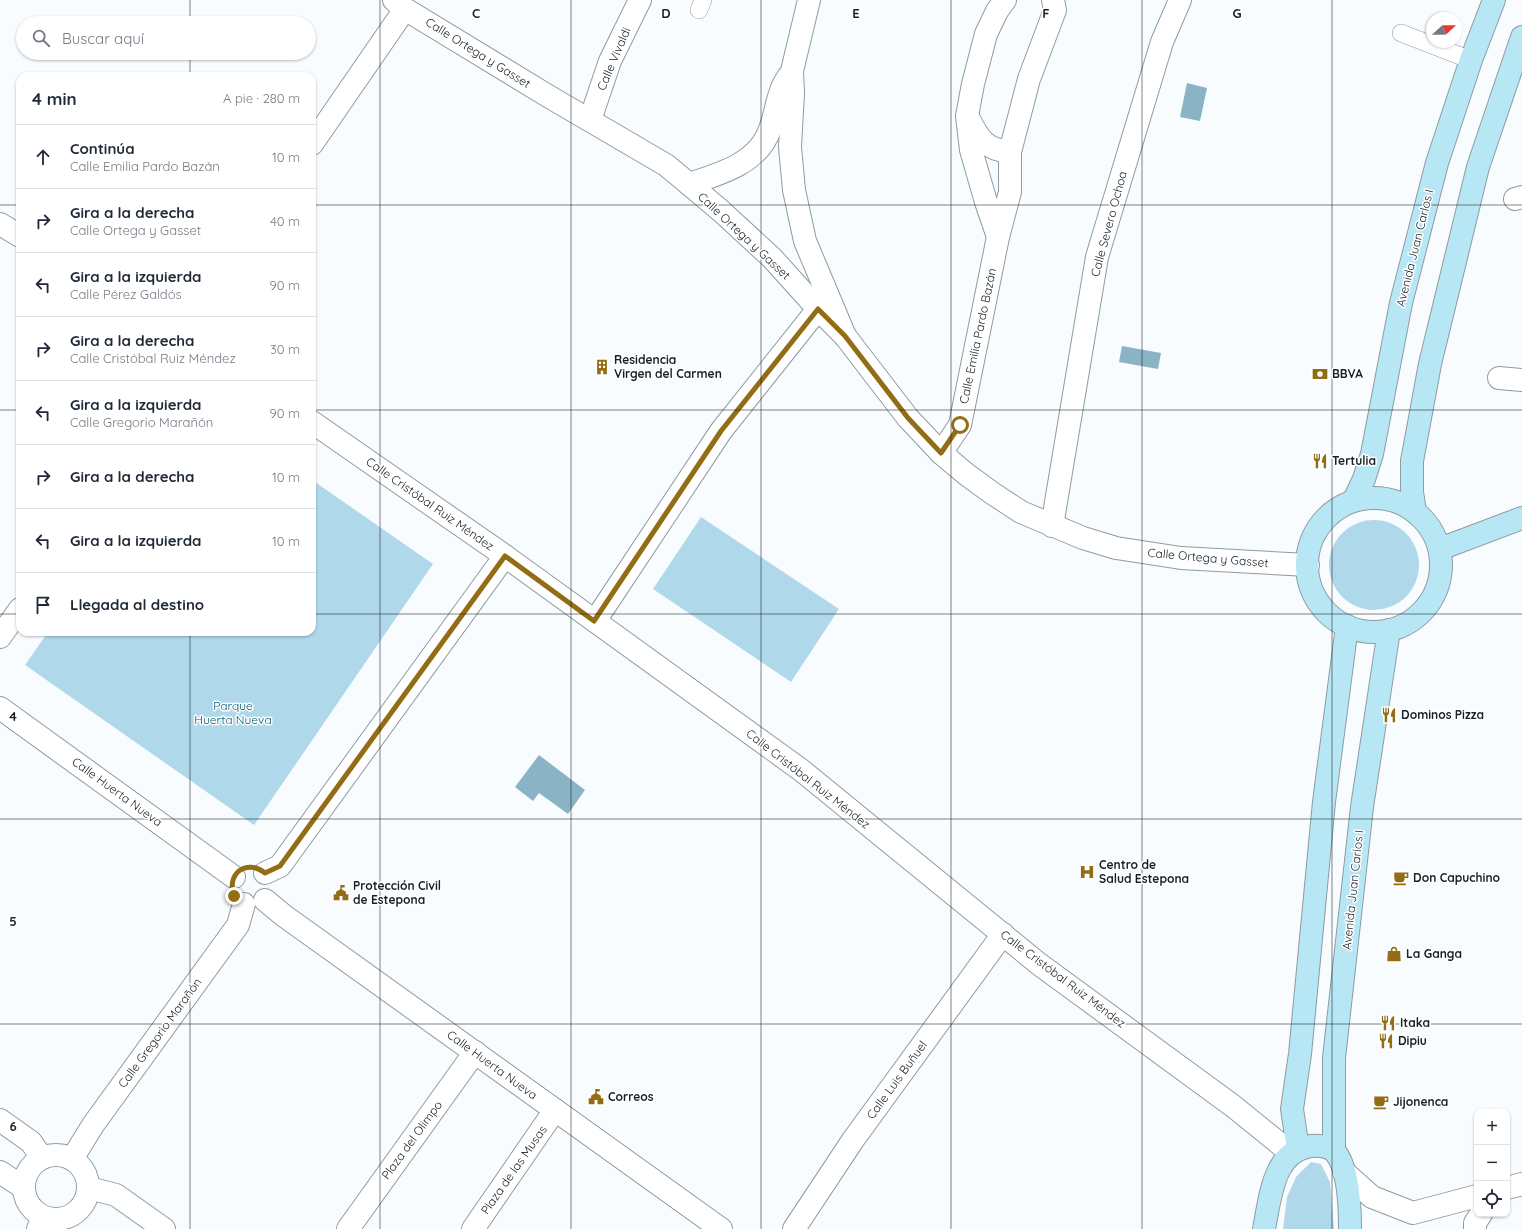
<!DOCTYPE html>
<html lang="es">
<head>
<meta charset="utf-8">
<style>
	body { margin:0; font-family:Quicksand,sans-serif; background:#f2f2f3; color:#1f2937 }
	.controls { position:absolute; right:12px; bottom:12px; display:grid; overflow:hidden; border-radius:8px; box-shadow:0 1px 3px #0004 }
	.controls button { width:36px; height:36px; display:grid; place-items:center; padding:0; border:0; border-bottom:1px solid #e0e1e3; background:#fff; color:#1f2937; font:20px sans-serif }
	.compass { position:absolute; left:1426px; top:12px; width:36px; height:36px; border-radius:50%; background:#fff; box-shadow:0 1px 3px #0004; rotate:69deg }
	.stop { position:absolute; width:12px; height:12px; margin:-9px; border:3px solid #936d15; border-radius:50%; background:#fff }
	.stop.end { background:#936d15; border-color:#fff; box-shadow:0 1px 4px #0008 }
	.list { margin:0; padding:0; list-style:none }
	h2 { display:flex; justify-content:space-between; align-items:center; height:52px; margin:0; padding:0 16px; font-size:17px }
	h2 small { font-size:13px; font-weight:400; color:#747a83 }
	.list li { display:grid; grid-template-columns:26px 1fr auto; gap:12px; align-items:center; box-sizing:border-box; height:64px; padding:0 16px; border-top:1px solid #e0e1e3 }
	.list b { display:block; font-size:15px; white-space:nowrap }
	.list p { margin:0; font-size:13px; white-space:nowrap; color:#747a83 }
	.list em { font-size:13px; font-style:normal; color:#747a83 }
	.icon { flex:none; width:22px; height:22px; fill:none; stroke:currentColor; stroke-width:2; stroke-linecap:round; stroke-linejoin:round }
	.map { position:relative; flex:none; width:1522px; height:1229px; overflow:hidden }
	.search { position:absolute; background:#fff; box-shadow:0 1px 3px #0004; left:16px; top:16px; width:300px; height:44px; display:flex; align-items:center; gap:10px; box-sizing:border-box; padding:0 14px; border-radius:22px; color:#747a83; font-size:15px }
	.panel { position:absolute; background:#fff; box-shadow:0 1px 3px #0004; left:16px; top:72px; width:300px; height:564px; border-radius:12px }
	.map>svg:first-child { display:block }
</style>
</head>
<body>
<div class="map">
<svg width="1522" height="1229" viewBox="0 0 1522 1229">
	<rect width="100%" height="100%" fill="#f9fcfe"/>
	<g fill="#b0d8eb">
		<polygon points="312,480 433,564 254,825 25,665 48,632 312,632"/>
		<polygon points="701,517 839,609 791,682 653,589"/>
		<circle cx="1374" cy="565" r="45"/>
		<polygon points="1311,1162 1321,1164 1330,1182 1334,1229 1283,1229 1287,1197 1296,1177"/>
	</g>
	<g fill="#8ab3c6">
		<polygon points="1187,83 1207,88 1200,121 1180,117"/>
		<polygon points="1122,346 1161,353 1158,369 1119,362"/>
		<polygon points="539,755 585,790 568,814 539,793 533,801 515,787"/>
	</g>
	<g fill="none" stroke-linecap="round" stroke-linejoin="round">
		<defs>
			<g id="service">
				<polyline points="699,10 703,0"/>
				<polyline points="1401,33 1471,60"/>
			</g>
			<g id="minor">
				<polyline points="809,0 792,71 793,93 790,147 794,190 805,241 845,336"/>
				<polyline points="1005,0 997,11 986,34 973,84 967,116 971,150 986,202 998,237 1010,192 1010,152 1029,79 1055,10 1053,0"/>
				<polyline points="590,120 610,61 640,0"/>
				<path d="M970 121C980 141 986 149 1010 152"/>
				<polyline points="312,144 405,9"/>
				<path d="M689 184C720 174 759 163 770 129 775 117 776 103 781 91 782 86 786 81 788 77"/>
				<polyline points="1515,199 1522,197"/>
				<polyline points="0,224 20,236"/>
				<polyline points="1499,378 1522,380"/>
				<polyline points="312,422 505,556 801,770 1039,964 1233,1106 1291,1153"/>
				<polyline points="941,453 960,425 998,237"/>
				<polyline points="1052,526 1097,257 1162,42 1180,0"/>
				<polyline points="595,621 721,431 818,309"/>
				<polyline points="0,637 20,609"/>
				<polyline points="0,708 234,877"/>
				<polyline points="265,873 280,866 505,556"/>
				<polyline points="265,900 283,915 721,1229"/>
				<polyline points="72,1159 93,1125 238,925 244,904"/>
				<polyline points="38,1229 43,1217"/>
				<polyline points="348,1229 475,1052"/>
				<polyline points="473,1229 555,1110"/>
				<polyline points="794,1229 853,1140 1003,934"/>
			</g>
			<g id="tertiary">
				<polyline points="394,0 405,9 548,96 666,165 689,184 721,211 772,258 818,309 845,336 908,418 941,453 966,474 992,493 1021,512 1083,538 1116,548 1181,558 1308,565"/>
				<polyline points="0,1120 31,1142 42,1158"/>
				<circle cx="56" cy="1187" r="32"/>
				<polyline points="0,1172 24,1188"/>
				<polyline points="1344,1172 1372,1197 1413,1213 1477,1196"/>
				<polyline points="89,1188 116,1195 164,1229"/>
				<polyline points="1507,1188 1522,1184"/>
				<polyline points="1475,1229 1475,1223 1481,1214"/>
			</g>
			<g id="secondary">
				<circle cx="1374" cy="565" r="67"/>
				<polyline points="1354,500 1364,479 1372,454 1401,303 1437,163 1471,60 1494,0"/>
				<polyline points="1415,512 1412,492 1412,461 1430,364 1478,167 1522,37"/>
				<polyline points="1440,549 1522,518"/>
				<polyline points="1298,1149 1292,1109 1300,1054 1324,802 1347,626"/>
				<polyline points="1334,1151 1334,1058 1362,807 1389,630"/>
				<path d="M1264 1229C1268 1209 1270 1188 1279 1170 1285 1158 1294 1150 1306 1147 1315 1145 1328 1145 1335 1152 1349 1168 1350 1208 1350 1229"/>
			</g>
		</defs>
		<use href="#service" stroke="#8c9ca3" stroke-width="18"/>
		<use href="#minor" stroke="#8c9ca3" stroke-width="24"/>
		<use href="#tertiary" stroke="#8c9ca3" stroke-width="24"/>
		<use href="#secondary" stroke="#8c9ca3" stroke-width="24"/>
		<use href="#service" stroke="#fff" stroke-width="17"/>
		<use href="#minor" stroke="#fff" stroke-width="22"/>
		<use href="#tertiary" stroke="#fff" stroke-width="22"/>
		<use href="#secondary" stroke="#b7e7f5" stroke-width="22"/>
	</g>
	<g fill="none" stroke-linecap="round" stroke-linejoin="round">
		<path stroke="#936d15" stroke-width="5" d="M234 896C226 874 246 858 265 873L280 866 505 556 594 621 721 431 818 309 845 336 908 418 941 453 960 425"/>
	</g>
	<path fill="none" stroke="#191f22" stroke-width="1" stroke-opacity="0.55" d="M190 0V23M380 0V1229M571 0V1229M761 0V1229M951 0V1229M1142 0V1229M1332 0V1229M190 53V76M0 205H20M312 205H1522M0 410H20M312 410H1522M0 614H20M312 614H1522M190 632V1229M0 819H1522M0 1024H1522"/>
	<defs>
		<symbol id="building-bare" viewBox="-9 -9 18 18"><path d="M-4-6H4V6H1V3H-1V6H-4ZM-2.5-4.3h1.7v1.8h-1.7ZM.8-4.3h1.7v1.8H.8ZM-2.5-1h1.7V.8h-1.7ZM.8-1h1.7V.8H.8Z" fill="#936d15" stroke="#fff" stroke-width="2.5" paint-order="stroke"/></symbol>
		<symbol id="bank-bare" viewBox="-9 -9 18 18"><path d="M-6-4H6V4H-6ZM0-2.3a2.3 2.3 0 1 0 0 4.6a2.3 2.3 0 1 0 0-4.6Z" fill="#936d15" stroke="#fff" stroke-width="2.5" paint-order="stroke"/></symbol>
		<symbol id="restaurant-bare" viewBox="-9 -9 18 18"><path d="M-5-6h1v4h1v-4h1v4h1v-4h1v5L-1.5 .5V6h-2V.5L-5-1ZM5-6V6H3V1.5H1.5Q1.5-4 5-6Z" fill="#936d15" stroke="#fff" stroke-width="2.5" paint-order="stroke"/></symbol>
		<symbol id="hospital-bare" viewBox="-9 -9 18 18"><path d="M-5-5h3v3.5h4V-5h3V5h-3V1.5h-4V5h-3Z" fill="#936d15" stroke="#fff" stroke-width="2.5" paint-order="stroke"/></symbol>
		<symbol id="cafe-bare" viewBox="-9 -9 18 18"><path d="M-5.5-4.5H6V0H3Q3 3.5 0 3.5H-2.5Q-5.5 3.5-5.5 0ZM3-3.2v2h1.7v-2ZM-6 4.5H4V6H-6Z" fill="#936d15" stroke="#fff" stroke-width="2.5" paint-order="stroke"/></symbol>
		<symbol id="civic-bare" viewBox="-9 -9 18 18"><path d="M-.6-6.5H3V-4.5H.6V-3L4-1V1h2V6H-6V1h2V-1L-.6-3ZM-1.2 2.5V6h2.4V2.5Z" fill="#936d15" stroke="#fff" stroke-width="2.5" paint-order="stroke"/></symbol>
		<symbol id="shop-bare" viewBox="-9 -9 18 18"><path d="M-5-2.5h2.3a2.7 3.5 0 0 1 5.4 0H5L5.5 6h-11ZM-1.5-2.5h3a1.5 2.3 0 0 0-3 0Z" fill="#936d15" stroke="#fff" stroke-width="2.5" paint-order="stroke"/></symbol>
	</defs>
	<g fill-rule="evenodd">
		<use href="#building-bare" x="591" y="356" width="22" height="22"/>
		<use href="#bank-bare" x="1309" y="363" width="22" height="22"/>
		<use href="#restaurant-bare" x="1309" y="450" width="22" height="22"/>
		<use href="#restaurant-bare" x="1378" y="704" width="22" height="22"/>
		<use href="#hospital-bare" x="1076" y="861" width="22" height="22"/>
		<use href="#cafe-bare" x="1390" y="867" width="22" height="22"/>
		<use href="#civic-bare" x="330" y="882" width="22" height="22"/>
		<use href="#shop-bare" x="1383" y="943" width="22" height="22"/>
		<use href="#restaurant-bare" x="1377" y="1012" width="22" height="22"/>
		<use href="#restaurant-bare" x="1375" y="1030" width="22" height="22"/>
		<use href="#civic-bare" x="585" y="1086" width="22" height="22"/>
		<use href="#cafe-bare" x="1370" y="1091" width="22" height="22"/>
	</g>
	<g text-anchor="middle" stroke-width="3" stroke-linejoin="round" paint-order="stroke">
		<g font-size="12" fill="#191f22" stroke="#fff">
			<text transform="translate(478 53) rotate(32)" y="4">Calle Ortega y Gasset</text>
			<text transform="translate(614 59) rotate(-67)" y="4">Calle Vivaldi</text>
			<text transform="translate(1109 224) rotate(-75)" y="4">Calle Severo Ochoa</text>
			<text transform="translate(744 236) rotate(43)" y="4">Calle Ortega y Gasset</text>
			<text transform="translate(1415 248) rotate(-76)" y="4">Avenida Juan Carlos I</text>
			<text transform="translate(978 336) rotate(-78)" y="4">Calle Emilia Pardo Bazán</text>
			<text transform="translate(430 504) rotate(35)" y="4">Calle Cristóbal Ruiz Méndez</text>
			<text transform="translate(1208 558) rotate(5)" y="4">Calle Ortega y Gasset</text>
			<text transform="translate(808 779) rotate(38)" y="4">Calle Cristóbal Ruiz Méndez</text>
			<text transform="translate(117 792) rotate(36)" y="4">Calle Huerta Nueva</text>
			<text transform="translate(1353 890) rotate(-84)" y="4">Avenida Juan Carlos I</text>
			<text transform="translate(1063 979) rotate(37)" y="4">Calle Cristóbal Ruiz Méndez</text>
			<text transform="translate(160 1033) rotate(-54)" y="4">Calle Gregorio Marañón</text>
			<text transform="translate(492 1065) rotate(36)" y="4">Calle Huerta Nueva</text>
			<text transform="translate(897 1080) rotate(-54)" y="4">Calle Luis Buñuel</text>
			<text transform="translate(412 1140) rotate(-54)" y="4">Plaza del Olimpo</text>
			<text transform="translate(514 1170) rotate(-55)" y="4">Plaza de las Musas</text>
		</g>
		<g font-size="12" font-weight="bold" fill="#191f22" stroke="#fff" text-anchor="start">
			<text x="614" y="364">Residencia<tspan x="614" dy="14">Virgen del Carmen</tspan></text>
			<text x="1332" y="378">BBVA</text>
			<text x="1332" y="465">Tertulia</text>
			<text x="1401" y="719">Dominos Pizza</text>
			<text x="1099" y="869">Centro de<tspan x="1099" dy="14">Salud Estepona</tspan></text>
			<text x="1413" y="882">Don Capuchino</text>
			<text x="353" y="890">Protección Civil<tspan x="353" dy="14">de Estepona</tspan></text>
			<text x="1406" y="958">La Ganga</text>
			<text x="1400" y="1027">Itaka</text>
			<text x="1398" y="1045">Dipiu</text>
			<text x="608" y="1101">Correos</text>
			<text x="1393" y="1106">Jijonenca</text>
		</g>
		<g font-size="12" fill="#005570" stroke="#fff">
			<text x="233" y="710">Parque<tspan x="233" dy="14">Huerta Nueva</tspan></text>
		</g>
	</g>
	<g font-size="13" text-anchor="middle" font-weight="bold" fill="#191f22" stroke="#fff" stroke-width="3" stroke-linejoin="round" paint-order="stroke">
		<text x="476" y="18">C</text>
		<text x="666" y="18">D</text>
		<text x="856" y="18">E</text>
		<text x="1046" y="18">F</text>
		<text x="1237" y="18">G</text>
		<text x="13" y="721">4</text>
		<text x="13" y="926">5</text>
		<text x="13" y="1131">6</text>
	</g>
</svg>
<div class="controls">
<button>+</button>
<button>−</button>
<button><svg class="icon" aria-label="locate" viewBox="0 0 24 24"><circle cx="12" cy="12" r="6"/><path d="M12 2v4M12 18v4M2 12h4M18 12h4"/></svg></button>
</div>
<svg class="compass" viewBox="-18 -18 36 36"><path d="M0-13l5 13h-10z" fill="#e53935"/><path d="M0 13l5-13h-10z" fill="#747a83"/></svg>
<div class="stop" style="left:960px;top:425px"></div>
<div class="stop end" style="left:234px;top:896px"></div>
<div class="search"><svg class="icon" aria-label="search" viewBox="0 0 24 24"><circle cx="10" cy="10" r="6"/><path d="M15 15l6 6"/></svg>Buscar aquí</div>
<section class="panel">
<h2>4 min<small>A pie · 280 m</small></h2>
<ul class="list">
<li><svg class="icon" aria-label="ahead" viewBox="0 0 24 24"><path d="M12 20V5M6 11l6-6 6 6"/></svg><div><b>Continúa</b><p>Calle Emilia Pardo Bazán</p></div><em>10 m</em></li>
<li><svg class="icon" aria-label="right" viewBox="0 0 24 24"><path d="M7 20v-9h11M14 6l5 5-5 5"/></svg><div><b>Gira a la derecha</b><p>Calle Ortega y Gasset</p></div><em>40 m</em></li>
<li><svg class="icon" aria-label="left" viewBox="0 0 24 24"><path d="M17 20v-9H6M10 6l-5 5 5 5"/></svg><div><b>Gira a la izquierda</b><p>Calle Pérez Galdós</p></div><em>90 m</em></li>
<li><svg class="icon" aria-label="right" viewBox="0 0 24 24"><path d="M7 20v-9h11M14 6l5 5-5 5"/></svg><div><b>Gira a la derecha</b><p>Calle Cristóbal Ruiz Méndez</p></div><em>30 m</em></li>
<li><svg class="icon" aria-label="left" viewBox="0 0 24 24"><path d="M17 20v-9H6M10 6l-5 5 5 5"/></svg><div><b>Gira a la izquierda</b><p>Calle Gregorio Marañón</p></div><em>90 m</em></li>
<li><svg class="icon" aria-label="right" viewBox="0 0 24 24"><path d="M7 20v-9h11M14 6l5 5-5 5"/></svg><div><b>Gira a la derecha</b></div><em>10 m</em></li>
<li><svg class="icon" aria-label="left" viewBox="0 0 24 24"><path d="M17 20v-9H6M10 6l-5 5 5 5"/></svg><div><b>Gira a la izquierda</b></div><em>10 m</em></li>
<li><svg class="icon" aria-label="arrive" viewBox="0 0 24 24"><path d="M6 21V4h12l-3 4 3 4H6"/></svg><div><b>Llegada al destino</b></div></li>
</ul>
</section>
</div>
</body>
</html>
